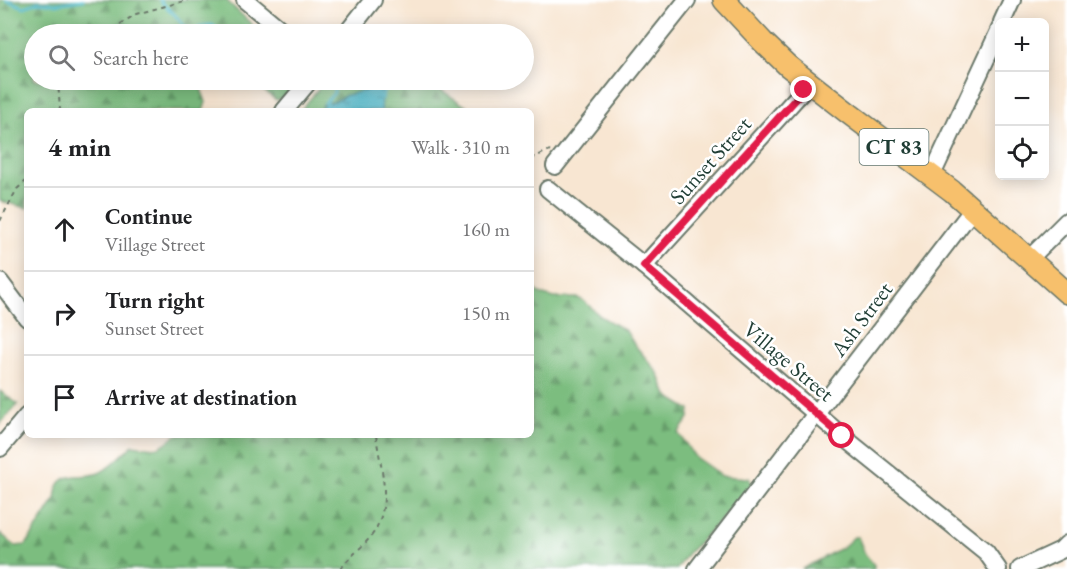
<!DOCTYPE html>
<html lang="en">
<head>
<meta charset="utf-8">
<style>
	body { margin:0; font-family:"EB Garamond",serif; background:#f2f2f2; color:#202124 }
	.controls { position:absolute; right:18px; top:18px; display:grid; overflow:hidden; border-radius:9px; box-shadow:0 3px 15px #0003 }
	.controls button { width:54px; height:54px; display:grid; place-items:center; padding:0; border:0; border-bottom:2px solid #e0e0e0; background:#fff; color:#202124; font:30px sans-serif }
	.stop { position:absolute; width:18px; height:18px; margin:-14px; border:4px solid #e11d48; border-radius:50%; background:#fff }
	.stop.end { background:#e11d48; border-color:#fff; box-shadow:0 2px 6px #0008 }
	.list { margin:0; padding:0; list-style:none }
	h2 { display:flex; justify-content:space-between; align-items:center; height:78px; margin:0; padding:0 24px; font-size:26px }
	h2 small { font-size:20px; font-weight:400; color:#757577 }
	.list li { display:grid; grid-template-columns:39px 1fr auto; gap:18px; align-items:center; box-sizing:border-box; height:84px; padding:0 24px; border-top:2px solid #e0e0e0 }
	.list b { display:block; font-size:22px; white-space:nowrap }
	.list p { margin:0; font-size:20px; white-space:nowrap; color:#757577 }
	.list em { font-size:20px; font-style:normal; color:#757577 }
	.icon { flex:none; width:33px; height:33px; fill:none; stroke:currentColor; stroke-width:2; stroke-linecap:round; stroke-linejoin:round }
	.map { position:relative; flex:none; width:1067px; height:569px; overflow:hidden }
	.search { position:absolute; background:#fff; box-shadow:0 3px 15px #0003; left:24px; top:24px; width:510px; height:66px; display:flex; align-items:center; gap:15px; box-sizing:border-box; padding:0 21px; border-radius:33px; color:#757577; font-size:22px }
	.panel { position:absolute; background:#fff; box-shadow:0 3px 15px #0003; left:24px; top:108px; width:510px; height:330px; border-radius:9px }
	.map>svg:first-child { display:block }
</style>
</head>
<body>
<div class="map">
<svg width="1067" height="569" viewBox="0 0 1067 569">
	<defs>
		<pattern id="forest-firs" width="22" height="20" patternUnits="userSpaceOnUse" patternTransform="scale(1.5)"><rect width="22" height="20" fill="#7cbd7f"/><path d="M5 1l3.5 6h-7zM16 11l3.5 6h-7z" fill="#659b69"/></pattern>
		<pattern id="water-ripples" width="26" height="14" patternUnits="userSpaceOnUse" patternTransform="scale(1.5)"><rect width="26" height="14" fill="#4cb7c9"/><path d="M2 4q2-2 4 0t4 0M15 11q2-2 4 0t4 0" fill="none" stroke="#3f96a4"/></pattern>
	</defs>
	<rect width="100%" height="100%" fill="#fff"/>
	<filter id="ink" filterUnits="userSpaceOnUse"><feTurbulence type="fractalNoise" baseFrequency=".0167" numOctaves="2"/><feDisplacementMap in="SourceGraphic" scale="12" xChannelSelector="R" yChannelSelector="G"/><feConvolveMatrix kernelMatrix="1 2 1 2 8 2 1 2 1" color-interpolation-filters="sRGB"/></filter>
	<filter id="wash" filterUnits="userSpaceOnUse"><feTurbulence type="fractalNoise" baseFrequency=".008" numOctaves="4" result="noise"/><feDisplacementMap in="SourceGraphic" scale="24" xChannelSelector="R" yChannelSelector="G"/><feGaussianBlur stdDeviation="1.35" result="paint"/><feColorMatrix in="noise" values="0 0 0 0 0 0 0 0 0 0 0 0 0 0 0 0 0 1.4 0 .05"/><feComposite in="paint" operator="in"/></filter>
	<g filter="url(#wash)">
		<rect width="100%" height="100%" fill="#f8e6d2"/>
		<g fill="url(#forest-firs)" stroke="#4e7d5a" stroke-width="1.5">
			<polygon points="0,0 226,0 262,34 34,34 34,80 200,80 201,89 206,102 203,111 27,111 27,208 0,201"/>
			<polygon points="250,80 298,80 285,97 276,100"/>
			<polygon points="326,80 426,80 473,111 382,111 380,106 383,97 379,89 346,95 336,101 323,104 321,111 300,111"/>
			<path d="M531 285 540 294 554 298H578L584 301 600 316 626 331 634 344 658 373 666 393 672 399 690 410 689 418 678 433 695 457 722 476 749 478 752 484 750 491 688 553 677 569H0V533L15 546 26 545 55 500C57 464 84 482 101 472 114 465 122 454 133 445 158 448 155 452 176 435H531Z"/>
			<polygon points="0,391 18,404 0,424"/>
			<polygon points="854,537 858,537 865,554 874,565 874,569 802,569 843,547"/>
		</g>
		<path fill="url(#water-ripples)" stroke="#367a7e" stroke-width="1.5" d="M374 88C388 91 379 101 382 111H321L323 104 336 101 346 95Z"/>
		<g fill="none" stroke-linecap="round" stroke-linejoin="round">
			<g stroke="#4cb7c9" stroke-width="3">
				<polyline points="6,0 24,7 39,2 55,4 83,0"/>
				<path d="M160 0C164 6 169 9 174 14 182 22 181 26 192 32L196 31 202 26 212 25 217 29 235 32 236 34"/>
				<polyline points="382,99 384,87 401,80"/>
				<polyline points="332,111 325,103 334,93 334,80"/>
			</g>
		</g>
	</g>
	<g filter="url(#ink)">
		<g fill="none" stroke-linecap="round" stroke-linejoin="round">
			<defs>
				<g id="minor">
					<polyline points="245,0 286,34"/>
					<polyline points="1002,22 1012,0"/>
					<polyline points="346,34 373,0"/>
					<polyline points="284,111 310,80"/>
					<polyline points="555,166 687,0"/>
					<polyline points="932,175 1000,29"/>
					<polyline points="548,189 644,266 842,436 986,552 998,569"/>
					<polyline points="1029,259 1067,221"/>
					<polyline points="644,266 810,83"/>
					<polyline points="0,282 27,318"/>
					<polyline points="0,448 27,416"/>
					<polyline points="697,569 973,209"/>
					<polyline points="1020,569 1061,550 1067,544"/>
				</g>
				<polyline id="major" points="724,0 763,42 788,66 847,112 952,191 1067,293"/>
			</defs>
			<use href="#minor" stroke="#6b786b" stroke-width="20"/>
			<use href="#major" stroke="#6b786b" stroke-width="24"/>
			<g stroke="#6b786b" stroke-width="2" stroke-dasharray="4.5 4.5" stroke-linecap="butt">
				<polyline points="105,34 136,14 188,0"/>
				<polyline points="58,80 60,111"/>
				<polyline points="531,159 550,150"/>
				<polyline points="0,221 17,189 27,180"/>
				<path d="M341 569 345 563C354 553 367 543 374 532 393 501 380 467 376 435"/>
			</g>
			<use href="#minor" stroke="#fff" stroke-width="16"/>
			<use href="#major" stroke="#f7c06c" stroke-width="21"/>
		</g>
	</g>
	<g fill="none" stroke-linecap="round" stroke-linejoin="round" filter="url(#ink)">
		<polyline stroke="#e11d48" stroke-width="8" points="804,90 644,266 842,436"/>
	</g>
	<g text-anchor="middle" stroke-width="5" stroke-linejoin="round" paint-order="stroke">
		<rect fill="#fff" stroke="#627771" stroke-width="1.5" x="859.5" y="129" width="69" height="36" rx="4.5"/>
		<g font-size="21" font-weight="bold" fill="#1f3d34">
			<text x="894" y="154">CT 83</text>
		</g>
		<g font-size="22" fill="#1f3d34" stroke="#fff">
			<text transform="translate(710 160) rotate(-48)" y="8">Sunset Street</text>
			<text transform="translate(861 319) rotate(-53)" y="8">Ash Street</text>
			<text transform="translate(789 361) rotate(40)" y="8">Village Street</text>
		</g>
	</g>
</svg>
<div class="controls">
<button>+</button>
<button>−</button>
<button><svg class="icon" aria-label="locate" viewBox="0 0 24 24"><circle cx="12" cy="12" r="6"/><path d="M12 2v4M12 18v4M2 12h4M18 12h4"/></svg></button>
</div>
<div class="stop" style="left:842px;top:436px"></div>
<div class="stop end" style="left:804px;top:90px"></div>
<div class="search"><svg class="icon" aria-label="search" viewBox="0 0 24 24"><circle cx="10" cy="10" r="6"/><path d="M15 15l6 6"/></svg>Search here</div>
<section class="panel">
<h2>4 min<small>Walk · 310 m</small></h2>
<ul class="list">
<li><svg class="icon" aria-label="ahead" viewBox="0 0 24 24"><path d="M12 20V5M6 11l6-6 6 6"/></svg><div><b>Continue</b><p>Village Street</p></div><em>160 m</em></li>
<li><svg class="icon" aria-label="right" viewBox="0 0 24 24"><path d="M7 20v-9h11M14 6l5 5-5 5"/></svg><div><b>Turn right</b><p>Sunset Street</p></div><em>150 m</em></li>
<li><svg class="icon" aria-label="arrive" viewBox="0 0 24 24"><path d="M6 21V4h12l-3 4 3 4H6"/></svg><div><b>Arrive at destination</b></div></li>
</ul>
</section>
</div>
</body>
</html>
